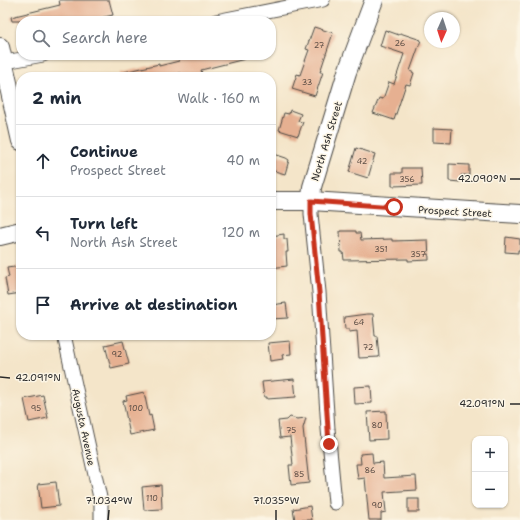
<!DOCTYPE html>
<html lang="en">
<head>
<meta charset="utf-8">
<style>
	body { margin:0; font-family:"Shantell Sans",sans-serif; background:#f2f2f3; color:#1f2937 }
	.controls { position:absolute; right:12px; bottom:12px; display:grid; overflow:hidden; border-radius:8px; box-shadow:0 1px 3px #0004 }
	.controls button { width:36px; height:36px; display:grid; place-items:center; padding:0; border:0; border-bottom:1px solid #e0e1e3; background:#fff; color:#1f2937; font:20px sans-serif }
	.compass { position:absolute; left:424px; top:12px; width:36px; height:36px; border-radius:50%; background:#fff; box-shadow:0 1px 3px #0004; rotate:183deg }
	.stop { position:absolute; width:12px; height:12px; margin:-9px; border:3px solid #c8321e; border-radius:50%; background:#fff }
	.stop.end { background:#c8321e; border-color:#fff; box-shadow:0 1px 4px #0008 }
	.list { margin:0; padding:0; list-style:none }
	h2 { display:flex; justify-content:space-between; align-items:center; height:52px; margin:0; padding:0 16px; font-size:17px }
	h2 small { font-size:13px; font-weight:400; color:#747a83 }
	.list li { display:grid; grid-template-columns:26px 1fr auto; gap:12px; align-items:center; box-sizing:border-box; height:72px; padding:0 16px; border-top:1px solid #e0e1e3 }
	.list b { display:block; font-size:15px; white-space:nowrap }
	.list p { margin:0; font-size:13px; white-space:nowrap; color:#747a83 }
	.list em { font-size:13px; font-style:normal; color:#747a83 }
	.icon { flex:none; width:22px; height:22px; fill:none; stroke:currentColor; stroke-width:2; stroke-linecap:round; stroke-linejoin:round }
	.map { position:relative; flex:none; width:520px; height:520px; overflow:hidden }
	.search { position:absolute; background:#fff; box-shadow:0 1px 3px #0004; left:16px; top:16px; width:260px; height:44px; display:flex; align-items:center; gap:10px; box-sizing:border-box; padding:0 14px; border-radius:16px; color:#747a83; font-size:15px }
	.panel { position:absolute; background:#fff; box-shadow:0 1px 3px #0004; left:16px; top:72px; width:260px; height:268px; border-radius:16px }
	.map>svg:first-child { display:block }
</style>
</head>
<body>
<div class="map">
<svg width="520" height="520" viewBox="0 0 520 520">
	<rect width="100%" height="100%" fill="#fcf5e5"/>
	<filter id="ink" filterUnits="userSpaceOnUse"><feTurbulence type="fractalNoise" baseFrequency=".025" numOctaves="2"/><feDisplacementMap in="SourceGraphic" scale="8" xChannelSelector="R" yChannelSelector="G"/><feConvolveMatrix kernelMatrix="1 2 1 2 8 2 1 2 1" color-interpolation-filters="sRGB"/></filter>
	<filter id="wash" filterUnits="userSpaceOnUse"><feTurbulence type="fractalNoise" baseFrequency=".012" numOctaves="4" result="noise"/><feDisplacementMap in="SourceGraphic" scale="16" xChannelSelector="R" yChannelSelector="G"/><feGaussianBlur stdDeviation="0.9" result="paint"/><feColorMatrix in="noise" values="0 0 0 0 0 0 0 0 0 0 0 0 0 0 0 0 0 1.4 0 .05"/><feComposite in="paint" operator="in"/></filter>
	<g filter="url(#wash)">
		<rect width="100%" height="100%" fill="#f4e5c9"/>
		<g id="blocks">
			<g fill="#e6b091">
				<polygon points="59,0 109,0 113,15 87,21 12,21 11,17 60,5"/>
				<polygon points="314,27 333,33 320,72 323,72 315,96 292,89 297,74 300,75 309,50 306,49"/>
				<polygon points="385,30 399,35 400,33 421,40 410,71 414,73 410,85 406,84 394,120 373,113 379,98 383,99 389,82 394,84 404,54 380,46"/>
				<polygon points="180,55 245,55 245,59 201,70 203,77 184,77 183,74 181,74 180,73 163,77 121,77 120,73 159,64 159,66 179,61 179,58 181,58"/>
				<polygon points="290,110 301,114 298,121 303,122 298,136 279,130 284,113 289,114"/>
				<polygon points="434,128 452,129 451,143 434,142"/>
				<polygon points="356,148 375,154 368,178 349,172"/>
				<polygon points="271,153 286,158 289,160 285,174 271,170"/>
				<polygon points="449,164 469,165 469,175 461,175 460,182 449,181"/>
				<polygon points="402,168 421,168 422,185 392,186 392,173 402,173"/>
				<polygon points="340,231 356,231 356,233 360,233 361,240 392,239 392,241 428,240 429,260 408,261 408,259 344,260 343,252 341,252"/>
				<polygon points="284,234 284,239 287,239 288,252 286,252 287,266 271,268 271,236"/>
				<polygon points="506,237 520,239 520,250 518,250 518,253 505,252"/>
				<polygon points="21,266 21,293 8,295 5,278 9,277 7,268"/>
				<polygon points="286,303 288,318 271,319 271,305"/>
				<polygon points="367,314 373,314 375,336 377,336 379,357 359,358 357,331 349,332 349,329 345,329 344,317"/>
				<polygon points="123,341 129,364 111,368 105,345"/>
				<polygon points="290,341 291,354 282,355 283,359 270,361 268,343"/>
				<polygon points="294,379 296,397 267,399 267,397 264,397 262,382"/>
				<polygon points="371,386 372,403 355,404 354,387"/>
				<polygon points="144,392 149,416 151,415 154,430 130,435 123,401 127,400 126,396"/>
				<polygon points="43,395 48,418 29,422 24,399"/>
				<polygon points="386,411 387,439 369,440 367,412"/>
				<polygon points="290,417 297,419 306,418 303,428 309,483 291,485 289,465 293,465 290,437 280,438 278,421 287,420"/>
				<polygon points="372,453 373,463 383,462 384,478 416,476 417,490 384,492 386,512 381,513 381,520 369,520 365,478 358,479 356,464 361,464 360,454"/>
				<polygon points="56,482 59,506 41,508 38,484"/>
				<polygon points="161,485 162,509 144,510 142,487"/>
				<rect x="408" y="499" width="11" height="13"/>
				<polygon points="310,506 312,520 295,520 293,509"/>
			</g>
		</g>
	</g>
	<g filter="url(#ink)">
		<use href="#blocks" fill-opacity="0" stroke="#494743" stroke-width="1"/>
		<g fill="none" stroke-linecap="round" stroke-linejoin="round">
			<defs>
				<g id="street">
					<polyline points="216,21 323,0"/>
					<polyline points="0,63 43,55"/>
					<polyline points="311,201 311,214 319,292 328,429 335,503"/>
					<polyline points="64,335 101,502 101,520"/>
				</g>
				<g id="secondary">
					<polyline points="0,47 21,141"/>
					<polyline points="271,201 311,201 520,214"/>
					<polyline points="311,201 312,187 347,72 374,0"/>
					<polyline points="0,236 21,231"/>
				</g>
			</defs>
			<use href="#street" stroke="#494743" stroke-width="15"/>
			<use href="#secondary" stroke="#494743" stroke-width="20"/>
			<use href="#street" stroke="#fff" stroke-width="13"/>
			<use href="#secondary" stroke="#fff" stroke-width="18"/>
		</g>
	</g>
	<g fill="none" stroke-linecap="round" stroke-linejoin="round" filter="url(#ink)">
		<polyline stroke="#c8321e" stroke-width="5" points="329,444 319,292 311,214 311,201 394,207"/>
	</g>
	<path fill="none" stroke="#2b2b2b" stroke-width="1.5" d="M510 179H520M0 377 10 378M510 404H520M108 520 109 510M276 520V510"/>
	<g text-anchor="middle" stroke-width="3" stroke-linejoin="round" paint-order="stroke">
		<g font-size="8" fill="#5a4c44">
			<text x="400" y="46">26</text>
			<text x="319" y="48">27</text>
			<text x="307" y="85">33</text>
			<text x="362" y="164">42</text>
			<text x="407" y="182">356</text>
			<text x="381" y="252">351</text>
			<text x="418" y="257">357</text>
			<text x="359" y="325">64</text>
			<text x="368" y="350">72</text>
			<text x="117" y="357">92</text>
			<text x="36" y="411">95</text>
			<text x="136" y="411">100</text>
			<text x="377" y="428">80</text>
			<text x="291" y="433">75</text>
			<text x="370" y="473">86</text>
			<text x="299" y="477">85</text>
			<text x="152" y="501">110</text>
			<text x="377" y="508">90</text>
		</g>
		<g font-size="10" fill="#2b2b2b" stroke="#fcf5e5">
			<text transform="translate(326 141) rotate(-73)" y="4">North Ash Street</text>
			<text transform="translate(455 211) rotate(3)" y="4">Prospect Street</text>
			<text transform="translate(84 427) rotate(78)" y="4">Augusta Avenue</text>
		</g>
	</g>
	<g font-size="10" text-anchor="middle" fill="#2b2b2b" stroke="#fcf5e5" stroke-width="3" stroke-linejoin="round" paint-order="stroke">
		<text x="482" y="182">42.090°N</text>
		<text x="38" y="381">42.091°N</text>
		<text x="482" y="407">42.091°N</text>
		<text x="109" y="504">71.034°W</text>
		<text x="276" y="504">71.035°W</text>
	</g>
</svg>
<div class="controls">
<button>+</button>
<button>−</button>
</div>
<svg class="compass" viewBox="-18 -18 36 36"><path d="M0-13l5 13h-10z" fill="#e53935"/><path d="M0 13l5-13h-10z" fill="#747a83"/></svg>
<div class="stop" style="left:394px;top:207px"></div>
<div class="stop end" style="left:329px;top:444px"></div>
<div class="search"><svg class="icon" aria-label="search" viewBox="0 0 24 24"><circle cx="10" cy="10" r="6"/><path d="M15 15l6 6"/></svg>Search here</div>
<section class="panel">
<h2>2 min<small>Walk · 160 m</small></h2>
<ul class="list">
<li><svg class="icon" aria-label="ahead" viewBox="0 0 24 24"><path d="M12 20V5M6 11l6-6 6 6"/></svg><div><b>Continue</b><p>Prospect Street</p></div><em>40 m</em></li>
<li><svg class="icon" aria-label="left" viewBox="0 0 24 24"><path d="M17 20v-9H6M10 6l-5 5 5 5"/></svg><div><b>Turn left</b><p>North Ash Street</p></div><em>120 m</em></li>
<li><svg class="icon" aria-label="arrive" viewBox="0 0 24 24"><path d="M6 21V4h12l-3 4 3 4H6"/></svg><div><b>Arrive at destination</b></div></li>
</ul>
</section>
</div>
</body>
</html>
